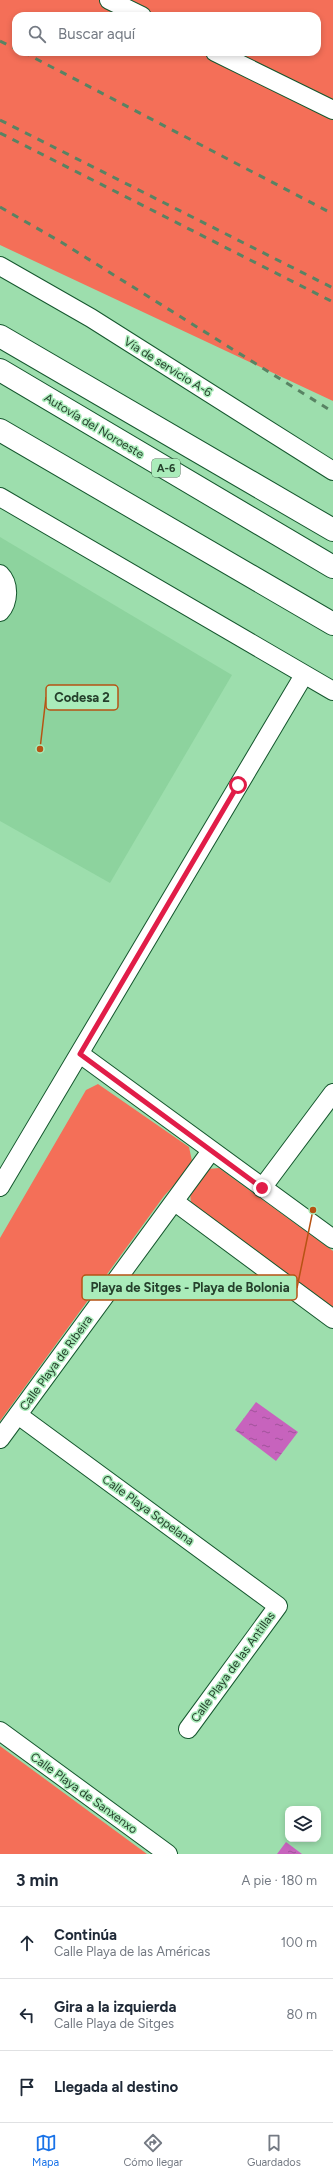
<!DOCTYPE html>
<html lang="es">
<head>
<meta charset="utf-8">
<style>
	body { margin:0; font-family:Figtree,sans-serif; background:#f6f6f7; color:#1f2937 }
	.controls { position:absolute; right:12px; bottom:12px; display:grid; overflow:hidden; border-radius:8px; box-shadow:0 2px 6px #0003 }
	.controls button { width:36px; height:36px; display:grid; place-items:center; padding:0; border:0; border-bottom:1px solid #e0e1e3; background:#fff; color:#1f2937; font:20px sans-serif }
	.stop { position:absolute; width:12px; height:12px; margin:-9px; border:3px solid #e11d48; border-radius:50%; background:#fff }
	.stop.end { background:#e11d48; border-color:#fff; box-shadow:0 1px 4px #0008 }
	.list { margin:0; padding:0; list-style:none }
	h2 { display:flex; justify-content:space-between; align-items:center; height:52px; margin:0; padding:0 16px; font-size:17px }
	h2 small { font-size:13px; font-weight:400; color:#747a83 }
	.list li { display:grid; grid-template-columns:26px 1fr auto; gap:12px; align-items:center; box-sizing:border-box; height:72px; padding:0 16px; border-top:1px solid #e0e1e3 }
	.list b { display:block; font-size:15px; white-space:nowrap }
	.list p { margin:0; font-size:13px; white-space:nowrap; color:#747a83 }
	.list em { font-size:13px; font-style:normal; color:#747a83 }
	.icon { flex:none; width:22px; height:22px; fill:none; stroke:currentColor; stroke-width:2; stroke-linecap:round; stroke-linejoin:round }
	.map { position:relative; flex:none; width:333px; height:1854px; overflow:hidden }
	.search { position:absolute; background:#fff; box-shadow:0 2px 6px #0003; left:12px; right:12px; top:12px; height:44px; display:flex; align-items:center; gap:10px; box-sizing:border-box; padding:0 14px; border-radius:12px; color:#747a83; font-size:15px }
	.sheet { height:268px; background:#fff }
	nav { display:flex; justify-content:space-around; align-items:center; box-sizing:border-box; height:56px; border-top:1px solid #e0e1e3; background:#fff; font-size:11px; color:#747a83 }
	nav a { display:grid; justify-items:center; gap:2px }
	nav .on { color:#1a73e8 }
	.map>svg:first-child { display:block }
</style>
</head>
<body>
<div class="map">
<svg width="333" height="1854" viewBox="0 0 333 1854">
	<defs>
		<pattern id="water-ripples" width="26" height="14" patternUnits="userSpaceOnUse"><rect width="26" height="14" fill="#c763bd"/><path d="M2 4q2-2 4 0t4 0M15 11q2-2 4 0t4 0" fill="none" stroke="#a1539a"/></pattern>
	</defs>
	<rect width="100%" height="100%" fill="#9ddead"/>
	<polygon fill="#8dd39e" points="0,537 232,675 110,883 0,821"/>
	<g fill="#f46f58" fill-rule="evenodd">
		<path d="M0 0H333V401L0 245ZM16 16H317V52H16Z"/>
		<polygon points="98,1084 189,1147 192,1161 185,1173 164,1196 0,1421 0,1238 86,1090"/>
		<polygon points="219,1168 333,1251 333,1308 191,1203 190,1193 208,1169"/>
		<polygon points="0,1746 147,1854 0,1854"/>
	</g>
	<g fill="url(#water-ripples)">
		<polygon points="256,1402 298,1432 276,1461 235,1430"/>
		<polygon points="286,1842 302,1854 277,1854"/>
	</g>
	<g fill="none" stroke-linecap="round" stroke-linejoin="round">
		<defs>
			<g id="minor">
				<polyline points="109,0 142,16"/>
				<polyline points="215,52 333,110"/>
				<polyline points="0,266 91,318 333,471"/>
				<polyline points="0,497 333,691"/>
				<path d="M0 574C10 584 9 602 0 612"/>
				<polyline points="80,1054 333,1239"/>
				<polyline points="0,1187 304,675"/>
				<polyline points="262,1188 333,1093"/>
				<polyline points="175,1202 333,1319"/>
				<polyline points="18,1415 278,1606 188,1729"/>
				<polyline points="0,1439 211,1151"/>
				<polyline points="0,1731 168,1854"/>
			</g>
			<g id="motorway">
				<polyline points="0,336 333,530"/>
				<polyline points="0,370 333,567"/>
				<polyline points="0,430 333,624"/>
			</g>
		</defs>
		<use href="#minor" stroke="#15572e" stroke-width="20"/>
		<use href="#motorway" stroke="#15572e" stroke-width="24"/>
		<use href="#minor" stroke="#fff" stroke-width="18"/>
		<use href="#motorway" stroke="#fff" stroke-width="22"/>
		<g stroke="#588363" stroke-width="3" stroke-dasharray="7 7" stroke-linecap="butt">
			<polyline points="0,41 16,49"/>
			<polyline points="23,52 333,214"/>
			<polyline points="0,120 333,288"/>
			<polyline points="0,133 333,302"/>
			<polyline points="0,207 61,242 333,412"/>
		</g>
	</g>
	<g fill="none" stroke-linecap="round" stroke-linejoin="round">
		<polyline stroke="#e11d48" stroke-width="5" points="238,785 80,1054 262,1188"/>
	</g>
	<g text-anchor="middle" stroke-width="3" stroke-linejoin="round" paint-order="stroke">
		<rect fill="#aaecba" stroke="#4d7457" stroke-width="1" x="152" y="459" width="28" height="18" rx="3"/>
		<g font-size="11" font-weight="bold" fill="#25402c">
			<text x="166" y="472">A-6</text>
		</g>
		<g font-size="12" fill="#25402c" stroke="#aaecba">
			<text transform="translate(168 367) rotate(32)" y="4">Vía de servicio A-6</text>
			<text transform="translate(94 426) rotate(31)" y="4">Autovía del Noroeste</text>
			<text transform="translate(56 1363) rotate(-54)" y="4">Calle Playa de Ribeira</text>
			<text transform="translate(148 1510) rotate(36)" y="4">Calle Playa Sopelana</text>
			<text transform="translate(233 1667) rotate(-54)" y="4">Calle Playa de las Antillas</text>
			<text transform="translate(84 1793) rotate(36)" y="4">Calle Playa de Sanxenxo</text>
		</g>
	</g>
	<path fill="none" stroke="#b75314" stroke-width="1.5" d="M40 749L46 697M313 1210L297 1288"/>
	<g fill="#b75314" stroke="#aaecba" stroke-width="1.5">
		<circle cx="40" cy="749" r="4"/>
		<circle cx="313" cy="1210" r="4"/>
	</g>
	<g fill="#aaecba" stroke="#b75314" stroke-width="1.5">
		<rect x="46" y="685" width="72" height="25" rx="4"/>
		<rect x="82" y="1275" width="215" height="25" rx="4"/>
	</g>
	<g font-size="13" text-anchor="middle" font-weight="bold" fill="#25402c">
		<text x="82" y="702">Codesa 2</text>
		<text x="190" y="1292">Playa de Sitges - Playa de Bolonia</text>
	</g>
</svg>
<div class="controls">
<button><svg class="icon" aria-label="layers" viewBox="0 0 24 24"><path d="M12 4l9 5-9 5-9-5zM3 14l9 5 9-5"/></svg></button>
</div>
<div class="stop" style="left:238px;top:785px"></div>
<div class="stop end" style="left:262px;top:1188px"></div>
<div class="search"><svg class="icon" aria-label="search" viewBox="0 0 24 24"><circle cx="10" cy="10" r="6"/><path d="M15 15l6 6"/></svg>Buscar aquí</div>
</div>
<section class="sheet">
<h2>3 min<small>A pie · 180 m</small></h2>
<ul class="list">
<li><svg class="icon" aria-label="ahead" viewBox="0 0 24 24"><path d="M12 20V5M6 11l6-6 6 6"/></svg><div><b>Continúa</b><p>Calle Playa de las Américas</p></div><em>100 m</em></li>
<li><svg class="icon" aria-label="left" viewBox="0 0 24 24"><path d="M17 20v-9H6M10 6l-5 5 5 5"/></svg><div><b>Gira a la izquierda</b><p>Calle Playa de Sitges</p></div><em>80 m</em></li>
<li><svg class="icon" aria-label="arrive" viewBox="0 0 24 24"><path d="M6 21V4h12l-3 4 3 4H6"/></svg><div><b>Llegada al destino</b></div></li>
</ul>
</section>
<nav>
<a class="on"><svg class="icon" aria-label="map" viewBox="0 0 24 24"><path d="M3 6l6-2 6 2 6-2v14l-6 2-6-2-6 2zM9 4v14M15 6v14"/></svg>Mapa</a>
<a><svg class="icon" aria-label="directions" viewBox="0 0 24 24"><path d="M12 3l9 9-9 9-9-9zM9 14v-3h6M13 9l2 2-2 2"/></svg>Cómo llegar</a>
<a><svg class="icon" aria-label="saved" viewBox="0 0 24 24"><path d="M7 4h10v16l-5-4-5 4z"/></svg>Guardados</a>
</nav>
</body>
</html>
